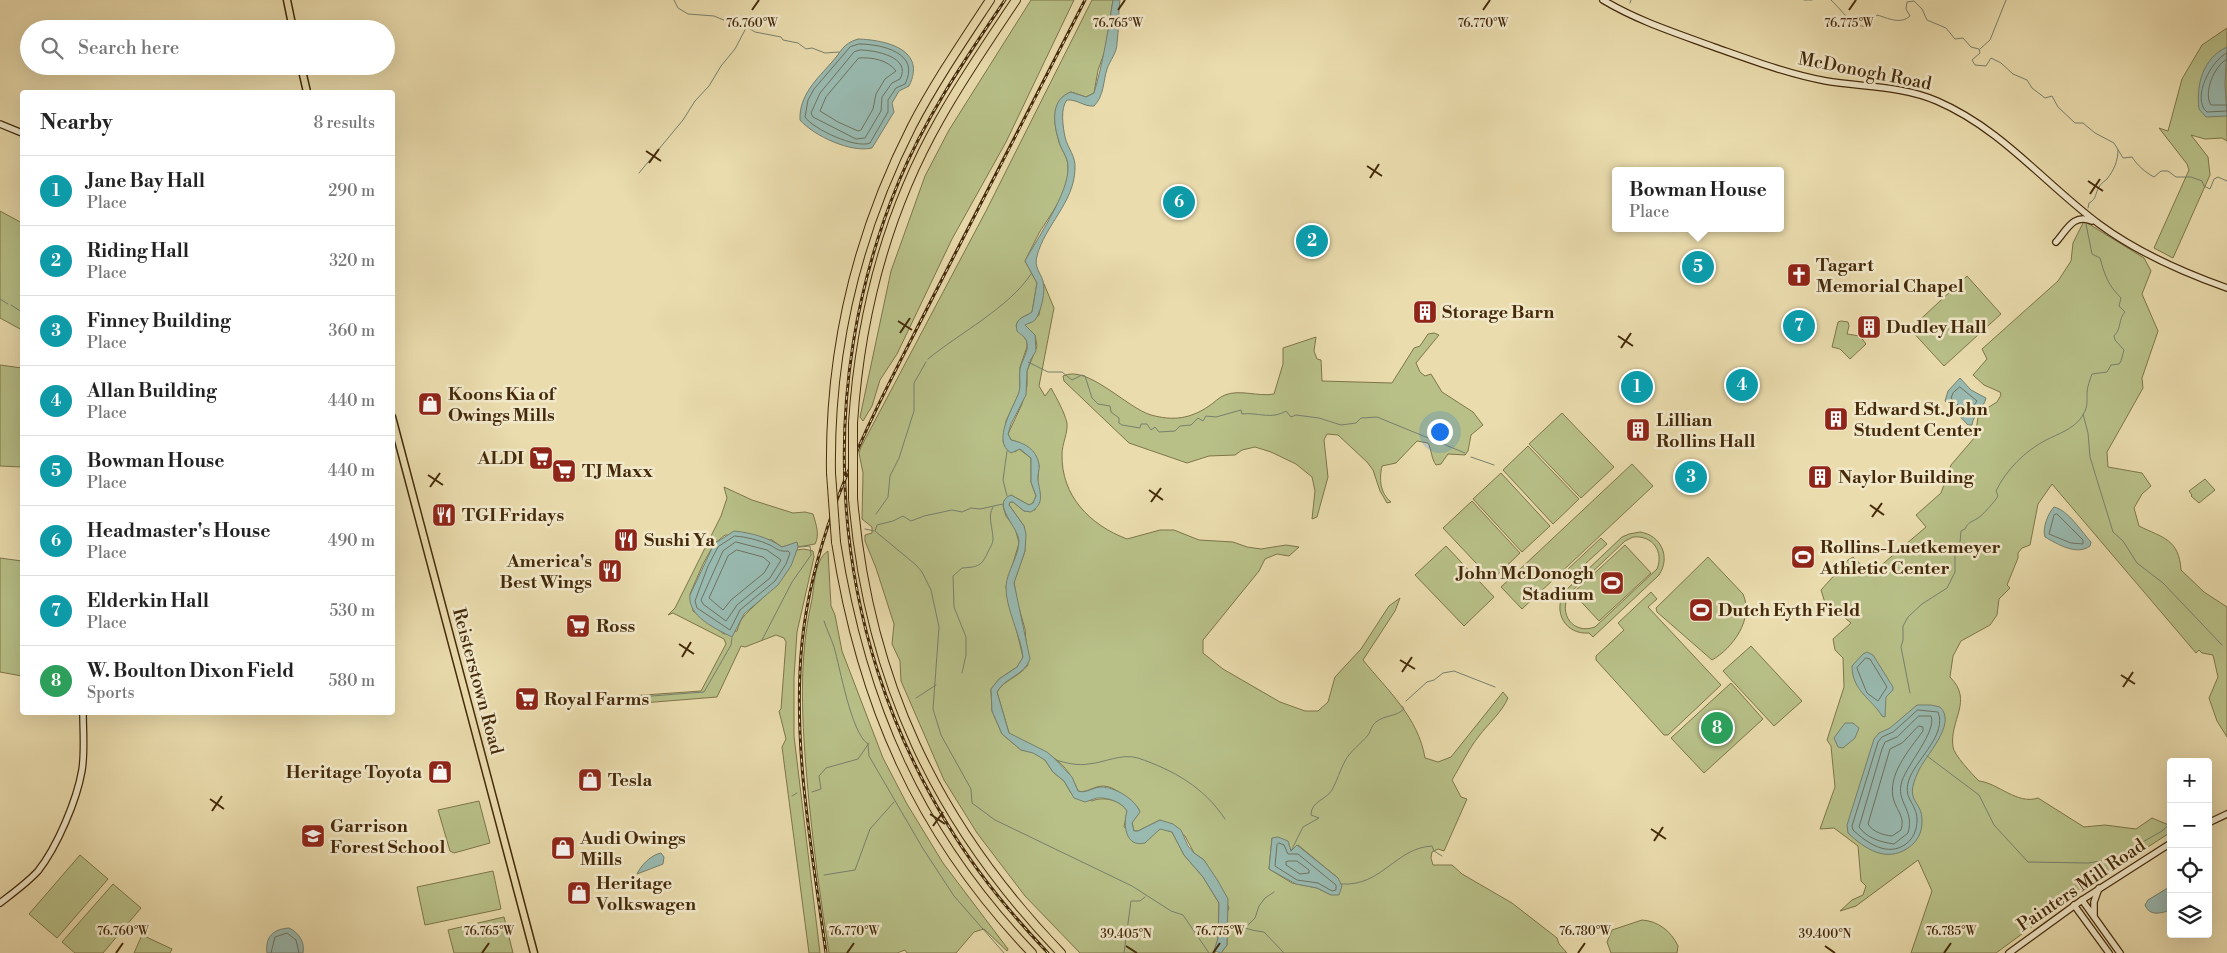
<!DOCTYPE html>
<html lang="en">
<head>
<meta charset="utf-8">
<style>
	body { margin:0; font-family:"Libre Bodoni",serif; background:#f2f2f2; color:#222 }
	.controls { position:absolute; right:15px; bottom:15px; display:grid; overflow:hidden; border-radius:5px; box-shadow:0 5px 20px #0002 }
	.controls button { width:45px; height:45px; display:grid; place-items:center; padding:0; border:0; border-bottom:1px solid #e0e0e0; background:#fff; color:#222; font:25px sans-serif }
	.you { position:absolute; left:1439px; top:431px; width:18px; height:18px; margin:-12px; border:4px solid #fff; border-radius:50%; background:#1a73e8; box-shadow:0 0 0 8px #1a73e833 }
	.badge { display:grid; place-items:center; width:32px; height:32px; border-radius:50%; background:#0f766e; color:#fff; font-size:16px; font-weight:700 }
	.pin { position:absolute; translate:-50% -50%; border:2px solid #fff; box-shadow:0 1px 5px #0006 }
	.popup { position:absolute; left:1612px; top:167px; width:172px; height:65px; box-sizing:border-box; display:grid; place-content:center; border-radius:5px; background:#fff; filter:drop-shadow(0 1px 4px #0005); font-size:16px; white-space:nowrap; color:#767676 }
	.popup b { font-size:19px; color:#222 }
	.popup::after { content:''; position:absolute; left:50%; top:100%; margin-left:-10px; border:10px solid transparent; border-top-color:#fff }
	.list { margin:0; padding:0; list-style:none }
	h2 { display:flex; justify-content:space-between; align-items:center; height:65px; margin:0; padding:0 20px; font-size:21px }
	h2 small { font-size:16px; font-weight:400; color:#767676 }
	.list li { display:grid; grid-template-columns:32px 1fr auto; gap:15px; align-items:center; box-sizing:border-box; height:70px; padding:0 20px; border-top:1px solid #e0e0e0 }
	.list b { display:block; font-size:19px; white-space:nowrap }
	.list p { margin:0; font-size:16px; white-space:nowrap; color:#767676 }
	.list em { font-size:16px; font-style:normal; color:#767676 }
	.icon { flex:none; width:28px; height:28px; fill:none; stroke:currentColor; stroke-width:2; stroke-linecap:round; stroke-linejoin:round }
	.map { position:relative; flex:none; width:2227px; height:953px; overflow:hidden }
	.search { position:absolute; background:#fff; box-shadow:0 5px 20px #0002; left:20px; top:20px; width:375px; height:55px; display:flex; align-items:center; gap:12px; box-sizing:border-box; padding:0 18px; border-radius:28px; color:#767676; font-size:19px }
	.panel { position:absolute; background:#fff; box-shadow:0 5px 20px #0002; left:20px; top:90px; width:375px; height:625px; border-radius:5px }
	.map>svg:first-child { display:block }
</style>
</head>
<body>
<div class="map">
<svg width="2227" height="953" viewBox="0 0 2227 953">
	<rect width="100%" height="100%" fill="#eadcad"/>
	<filter id="stains"><feTurbulence type="fractalNoise" baseFrequency=".004" numOctaves="4"/><feColorMatrix values="0 0 0 0 .2 0 0 0 0 .09 0 0 0 0 .02 0 0 0 .5 -.17"/></filter>
	<radialGradient id="worn" r=".72"><stop offset=".6" stop-color="#630" stop-opacity="0"/><stop offset="1" stop-color="#630" stop-opacity=".3"/></radialGradient>
	<g fill="#b8c088" stroke="#7e7549" fill-rule="evenodd">
		<polygon points="1031,0 1074,0 1006,142 952,239 897,354 880,380 872,406 863,421 860,417 891,271 925,176 949,130"/>
		<path d="M1092 0H1113L1105 51 1098 70 1094 93 1086 97 1071 92C1052 99 1053 121 1058 138 1060 149 1068 156 1068 167 1069 191 1051 214 1039 233 1034 242 1030 252 1025 261L1037 283 1032 312C1025 317 1018 317 1016 326L1027 341V347L1020 367V391L1006 421 1003 442 1015 452 1019 449 1031 458V482L1036 496 1033 503 1029 505 1011 495 1003 506 1006 516 1015 528 1019 543 1006 587 1023 657 1017 667 999 679 991 689 992 711 1002 734 1021 750 1033 752 1045 760 1053 772 1064 781 1071 793 1092 801C1103 796 1121 800 1127 811L1124 827 1149 839 1160 828 1172 832 1184 855 1203 877 1219 903 1218 938 1215 953H1080L1025 896 977 833 944 780 901 681 900 661 892 644 894 624 876 568 865 541V535L872 533V527L862 519 863 473 859 453 861 447 986 211Z"/>
		<polygon points="2227,28 2227,141 2222,138 2205,139 2191,135 2208,157 2210,175 2173,258 2154,248 2189,170 2187,164 2159,128 2168,131 2182,79 2202,45"/>
		<polygon points="0,211 22,223 22,330 0,318"/>
		<path d="M2084 221 2144 258 2151 271 2142 294 2158 331 2142 378 2143 388 2107 452 2108 467 2142 473 2151 486 2142 494 2134 508 2139 526C2163 538 2179 539 2181 570L2204 592 2227 607V737L2217 721 2209 698 2218 677 2213 655 2202 653 2199 650 2196 653 2052 484 2038 504 2030 545 2022 548 2018 553V558L2007 585 2010 588 1999 599 1997 615 1990 625 1961 641 1953 656 1950 677C1974 701 1949 720 1953 747 1954 755 1972 774 1979 781 1998 783 2017 805 2038 798L2084 827 2105 825 2136 829 2152 818 2171 826V832L2086 887 1996 953H1911L1932 891 1918 860 1856 906 1840 911 1852 900 1863 895 1866 886 1861 881 1858 846 1834 828 1820 829 1835 787 1831 746 1827 740 1844 687 1843 658 1835 650 1833 639 1851 623 1844 617H1836L1826 606 1821 590 1848 560 1853 557 1871 574 1926 527 1916 515 1941 493 1951 465 1975 437 1978 417 1984 410 1997 402 2001 395 2000 392 1984 385 1973 375 1987 359 1982 349 2058 281 2071 261 2073 243Z"/>
		<polygon points="1967,276 2001,314 1944,366 1910,329"/>
		<path d="M1044 284 1054 308 1039 386 1045 396 1051 388C1057 399 1064 411 1067 423 1068 433 1062 444 1062 454 1061 496 1090 525 1127 539L1160 530H1174L1199 540 1233 542 1247 547 1261 549 1286 545 1299 547 1289 556 1277 554 1265 559 1259 571 1203 640V653L1223 669 1280 702 1305 711H1318L1328 702 1335 677 1361 649 1389 606 1400 598 1395 611 1363 660C1388 691 1418 717 1425 758L1438 762 1451 757 1503 692 1508 698C1502 712 1488 724 1479 736 1468 750 1461 765 1452 780L1461 797 1467 799 1444 851 1438 849 1432 852 1431 858 1433 865H1452L1462 874 1512 903 1557 938 1559 944 1567 953H1221L1227 945 1226 915 1229 908 1204 860 1194 853 1185 836 1160 820 1138 831H1134L1132 823 1139 809C1127 800 1114 782 1097 787 1090 789 1084 793 1078 791 1063 752 1040 753 1009 733L997 692C1004 680 1019 677 1028 665L1025 629 1017 601 1014 582 1025 551 1024 526 1009 505 1010 502H1013L1024 511 1035 510 1039 465 1018 442 1011 440 1008 434 1022 404 1027 386V371L1037 346 1035 335 1025 325 1039 315ZM1272 838 1290 849 1291 851 1298 845 1338 878 1331 895 1317 888 1292 883 1269 869Z"/>
		<polygon points="1841,321 1848,322 1849,326 1847,334 1860,336 1866,344 1850,359 1840,349 1832,347 1838,322"/>
		<path d="M1434 333 1439 335 1416 363 1420 372 1425 376 1431 374 1442 392 1473 412 1483 425 1471 435 1468 451 1465 455 1448 454 1441 464 1436 465C1431 458 1432 451 1428 443L1417 441 1396 463 1382 466C1379 479 1380 493 1391 502L1387 503 1380 491 1373 470 1367 462 1338 435 1327 434 1324 440 1328 477 1317 517 1312 519 1315 491 1312 477 1296 464 1271 452 1255 447 1242 450 1235 455 1209 456 1187 463 1129 443 1064 381 1063 376C1087 364 1127 408 1151 415 1173 421 1190 419 1209 406 1214 403 1219 397 1225 395 1240 389 1258 397 1274 394L1283 364V348L1316 337 1314 351 1317 359 1321 360 1322 381 1392 383 1414 348 1420 346 1428 334Z"/>
		<polygon points="0,365 22,368 22,467 0,466"/>
		<polygon points="1562,413 1614,467 1581,498 1529,444"/>
		<polygon points="1528,446 1579,499 1553,524 1503,470"/>
		<polygon points="1632,464 1653,486 1522,609 1501,587"/>
		<polygon points="1501,473 1550,526 1522,552 1473,499"/>
		<polygon points="2205,479 2215,490 2199,503 2191,496 2192,495 2189,491"/>
		<path d="M724 487 752 500 793 513 805 512 813 514C816 524 820 535 815 544L798 547 797 543 782 547 772 540 725 535 714 544 703 564 690 594 693 611 724 634 737 631C741 617 744 616 754 606 771 591 789 571 796 550L804 549 813 551 814 557 797 632 794 677V736L820 953H809L782 747 786 739 779 711 781 709 786 642 784 638 776 635 745 647 741 646 717 697 630 704V696L701 691 726 644 724 639 673 613 668 615 675 608 721 516 727 498Z"/>
		<polygon points="1472,501 1520,553 1492,580 1443,528"/>
		<path d="M1640 532C1661 535 1671 557 1659 575L1593 637 1589 633C1565 635 1552 611 1565 591L1622 537 1629 534ZM1633 537C1653 535 1664 552 1657 569L1595 627C1573 635 1558 614 1569 594L1625 541Z"/>
		<polygon points="1601,538 1607,544 1573,575 1568,569"/>
		<polygon points="1625,545 1651,573 1599,621 1573,593"/>
		<polygon points="1446,546 1494,597 1464,626 1415,575"/>
		<path d="M828 551 831 606 835 615 842 651 883 758 907 804 943 863 1008 949 1007 951 984 929 974 932 956 953H907L905 950 897 953H829C821 903 814 852 809 802 803 736 797 669 811 604 815 588 813 561 828 551Z"/>
		<path d="M1708 557 1743 594C1754 619 1733 648 1712 660L1657 612 1656 608Z"/>
		<polygon points="0,558 22,561 22,676 0,672"/>
		<polygon points="1651,592 1657,599 1648,607 1721,685 1668,735 1664,735 1596,660 1596,656 1624,630 1618,623"/>
		<polygon points="1751,646 1802,701 1774,726 1723,671"/>
		<polygon points="1731,683 1763,719 1704,773 1671,738"/>
		<polygon points="479,801 490,843 454,853 450,851 438,810"/>
		<polygon points="80,855 108,879 57,938 29,914"/>
		<polygon points="493,871 501,909 425,925 417,887"/>
		<polygon points="113,884 141,908 103,953 75,953 62,942"/>
		<polygon points="504,917 513,953 454,953 448,930"/>
		<path d="M1642 920C1658 921 1671 931 1678 946L1677 953H1611L1607 942 1612 930Z"/>
		<polygon points="142,935 172,949 170,953 134,953"/>
	</g>
	<g fill="#99bab1" stroke="#77806e">
		<path d="M1113 0H1120C1118 15 1119 29 1117 43 1117 53 1110 60 1107 69 1103 82 1104 96 1094 106 1084 107 1077 99 1067 100 1060 108 1063 127 1065 137 1068 149 1076 156 1075 169 1074 203 1045 225 1037 256 1034 267 1040 272 1043 281 1046 291 1041 312 1035 320 1032 323 1028 323 1025 325L1035 335 1036 351 1031 359 1027 371 1026 395 1011 424 1008 434 1011 440C1025 443 1036 449 1039 464 1040 470 1037 475 1038 480 1040 494 1045 503 1031 512L1024 511 1013 502H1010L1009 505 1024 526 1026 534 1025 551 1014 583 1030 659C1024 676 1005 677 997 692L1009 733 1047 752 1054 758 1072 777 1078 791C1086 794 1093 787 1101 787 1115 787 1135 799 1140 812L1132 823 1134 831H1138L1160 820 1173 824 1181 830 1188 846 1194 853 1204 860 1218 881 1228 899 1227 945 1221 953 1214 951 1218 938 1219 903 1203 877 1184 855 1172 832 1160 829 1145 843C1125 848 1123 824 1127 811 1122 802 1107 797 1097 798 1093 799 1089 801 1085 802L1074 798 1064 781 1053 772 1045 760 1033 753 1021 750 1002 734 992 711 991 689 999 679 1017 667 1023 657C1021 636 1005 607 1006 586 1007 571 1019 556 1019 541 1019 528 990 503 1011 495L1029 505 1033 503 1036 496 1031 482V458L1020 449 1011 453C991 441 1014 407 1019 392 1021 385 1019 377 1020 369 1022 360 1029 351 1027 343 1026 337 1021 335 1017 331 1014 318 1024 318 1032 312L1037 283 1025 261C1038 237 1069 193 1068 167 1068 156 1060 149 1058 138 1053 121 1051 99 1071 92L1086 97 1094 93C1103 63 1108 31 1113 0Z"/>
		<path d="M858 39C887 40 927 50 909 86L899 91 892 103 894 112 872 148C851 153 814 136 800 120 799 95 817 79 832 62 842 51 842 44 858 39Z"/>
		<path d="M2227 47 2225 84 2227 116 2206 117 2199 109C2196 84 2203 58 2227 47Z"/>
		<path d="M1960 378 1971 390 1986 398C1984 408 1974 412 1972 425H1968L1945 401 1948 391Z"/>
		<path d="M2054 507C2068 510 2081 531 2091 542L2090 546C2077 556 2057 544 2045 537 2042 529 2048 513 2054 507Z"/>
		<path d="M734 531C752 533 767 537 782 547L797 542 798 547 791 566 778 585 744 614 732 637C716 629 687 616 690 595L714 544Z"/>
		<path d="M1867 652 1873 655 1893 687V690L1886 697 1885 717 1882 716C1872 699 1852 691 1852 666L1863 654Z"/>
		<path d="M1917 705H1931L1940 707C1958 724 1924 757 1918 772 1903 804 1923 799 1922 822 1922 833 1917 842 1908 848 1886 863 1865 849 1848 833L1847 825 1874 739 1879 733 1890 728Z"/>
		<polygon points="1845,723 1853,723 1859,728 1855,738 1843,748 1838,747 1834,738"/>
		<polygon points="1278,837 1288,841 1291,851 1297,845 1338,878 1342,886 1339,895 1331,895 1317,888 1296,884 1269,869 1272,838"/>
		<path d="M661 853 664 857 663 864 637 874C641 865 651 855 661 853Z"/>
		<path d="M2171 886V910C2161 913 2150 917 2145 905L2148 900Z"/>
		<path d="M289 928C299 933 305 942 303 953H267C265 937 273 929 289 928Z"/>
	</g>
	<g fill="none" stroke-linecap="round" stroke-linejoin="round">
		<g stroke="#6e725e" stroke-width="1">
			<path d="M859 44C882 44 921 53 905 84L896 88 888 100V112L870 143C856 149 813 129 805 117L808 100 814 89 850 47Z"/>
			<path d="M860 50C875 50 912 57 900 79L892 83 882 97 881 111 865 138 856 139 813 117 811 113 820 93 854 52Z"/>
			<path d="M2227 53C2211 60 2191 99 2207 112L2227 111"/>
			<path d="M859 58C872 57 888 60 896 71L885 79 876 94 873 109 861 130 858 131 838 122 820 111 826 97Z"/>
			<path d="M2227 59C2214 66 2203 93 2211 105H2227"/>
			<polygon points="1960,387 1977,401 1967,414 1951,398 1953,393"/>
			<polygon points="2057,514 2083,540 2083,544 2071,543 2049,534 2054,515"/>
			<path d="M735 536C747 537 759 540 770 545 777 549 780 552 788 551L790 553 786 564 775 581 740 610 730 630 697 608 695 601 708 566 718 547Z"/>
			<polygon points="736,542 767,550 781,560 770,578 737,605 726,621 703,604 701,600 723,551"/>
			<polygon points="737,550 763,557 770,563 764,573 731,600 723,610 709,598 728,556"/>
			<polygon points="1866,658 1870,659 1887,687 1878,701 1867,693 1858,671 1857,668"/>
			<path d="M1918 710 1938 712C1947 734 1918 758 1910 777 1901 799 1917 802 1917 820 1917 829 1914 838 1906 844 1888 857 1868 844 1853 830L1852 826 1878 742 1882 737 1893 732Z"/>
			<path d="M1919 716H1931C1937 731 1908 763 1902 781 1895 802 1915 809 1908 833L1894 844C1880 842 1867 838 1859 827L1882 749 1885 742 1897 737Z"/>
			<path d="M1919 726 1923 727V731C1909 750 1886 776 1894 801 1898 812 1905 818 1901 830L1892 836C1883 835 1873 832 1868 824L1890 749 1902 743Z"/>
			<polygon points="1279,843 1284,845 1288,854 1298,854 1336,885 1336,890 1332,891 1318,883 1297,880 1275,866 1277,845"/>
			<polygon points="1289,861 1297,861 1309,870 1309,873 1300,874 1286,865 1286,862"/>
			<polyline points="271,953 275,937 287,933 296,940 299,953"/>
		</g>
		<g stroke="#77806e" stroke-width="1">
			<polyline points="674,0 678,8 688,14 714,16 736,25 747,27 755,32 781,37 783,40 798,43 806,49 812,48 825,53 839,52"/>
			<polyline points="1804,0 1812,0"/>
			<path d="M1831 0C1842 10 1854 30 1870 26L1877 15C1888 18 1900 25 1910 16L1906 9 1907 2 1914 1 1922 9 1927 20 1946 28 1955 39 1963 38 1971 47 1979 49 1980 53 1972 60 1975 65 1986 66 1991 58 2001 63 2013 74 2027 80 2032 88 2045 98 2052 96 2058 107 2075 123H2083L2095 133 2114 143 2123 158 2132 157C2138 166 2145 172 2154 177L2161 171H2168L2176 177H2191L2202 181 2204 186 2210 189 2214 179 2218 177 2227 181"/>
			<polyline points="1630,3 1631,0"/>
			<polyline points="1980,49 1990,40 2006,0"/>
			<polyline points="639,173 683,120 695,101 709,86 721,66 735,49 746,28"/>
			<path d="M2088 208 2089 203C2097 199 2095 193 2099 187 2100 184 2105 181 2107 179 2114 170 2118 161 2118 150"/>
			<polyline points="0,299 8,304"/>
			<polyline points="11,305 22,312"/>
			<path d="M928 359C958 334 1010 307 1031 274"/>
			<path d="M1028 362 1048 372H1062L1072 380 1082 375 1085 376 1092 398 1098 404 1110 406 1111 412 1119 418V423L1122 425 1140 428 1141 424H1147L1151 430 1155 427 1159 432 1175 431 1180 426 1191 425 1198 418 1203 421 1206 416 1216 417 1241 410 1242 414C1257 412 1271 420 1286 411L1291 417 1296 415 1319 418 1341 425 1356 423 1361 418 1377 417 1465 453"/>
			<polyline points="2083,414 2088,433 2090,457 2113,532 2123,541 2137,563 2163,583 2222,645"/>
			<polyline points="1007,451 1003,480 1007,496"/>
			<polyline points="1471,457 1494,465"/>
			<polyline points="1003,504 980,509 971,508 962,512 952,510 924,516 911,521 903,516 893,521 877,525 875,531 916,565 922,572 931,590 939,627 933,709 941,735 971,789 972,803 995,820 1132,886 1171,911 1183,915 1209,953"/>
			<polyline points="876,514 888,497 890,476 899,458 914,411 914,383 926,362"/>
			<polyline points="865,529 874,531"/>
			<polyline points="517,587 519,586"/>
			<path d="M824 621C827 630 831 638 834 647 840 667 851 733 868 744L869 756 922 847 954 896 1004 953"/>
			<polyline points="762,640 792,582 811,555 810,546 799,547"/>
			<path d="M962 673 966 655V637L954 607 953 576 962 568C976 567 981 567 987 554 989 549 993 544 993 539 993 528 987 516 993 507"/>
			<path d="M1910 693 1901 647 1903 640V626L1908 617 1922 604 1947 588 1955 572V551L1960 542 1961 531 1965 529C1968 522 1972 522 1978 518 1982 516 1996 500 1998 496L1996 491C2006 470 2025 451 2046 440 2058 434 2073 429 2081 418 2088 408 2087 403 2087 393 2087 387 2090 380 2092 374L2107 372 2111 365 2119 364 2121 361 2124 350 2115 340 2114 336C2122 328 2118 319 2125 312L2119 306 2121 298C2108 285 2105 276 2100 258L2092 254 2086 224"/>
			<polyline points="595,698 615,700"/>
			<polyline points="626,698 704,692 731,645 732,638"/>
			<polyline points="916,698 936,685"/>
			<polyline points="1406,701 1427,682 1434,680 1443,673 1454,671 1495,687"/>
			<polyline points="1927,756 1979,795 1994,825 2028,862 2088,863 2113,859 2162,831 2171,823"/>
			<path d="M1056 760C1066 763 1078 766 1088 764 1104 763 1121 753 1138 758 1173 770 1204 787 1225 819"/>
			<polyline points="812,792 821,789 819,776 826,768 858,759 869,743"/>
			<polyline points="792,796 797,793"/>
			<path d="M1291 851 1303 827 1319 818 1311 815C1311 801 1326 800 1332 790 1337 781 1340 770 1345 761 1350 751 1361 744 1368 735 1371 731 1371 726 1376 722 1384 715 1396 717 1404 709L1402 706"/>
			<polyline points="824,875 855,870 870,829 894,802"/>
			<path d="M1341 884C1382 887 1395 848 1432 846L1434 851 1442 856"/>
			<path d="M1225 924C1239 925 1250 931 1264 932L1284 953"/>
			<polyline points="1246,927 1255,918 1259,906 1265,898 1274,892"/>
			<polyline points="1124,953 1131,901 1140,901 1145,897"/>
		</g>
		<defs>
			<g id="secondary">
				<path d="M1603 0C1638 21 1676 33 1714 47 1751 60 1788 74 1826 81 1863 87 1903 86 1937 101 2002 129 2044 183 2099 224 2138 253 2182 272 2227 288"/>
				<polyline points="0,124 22,133"/>
				<path d="M2056 242C2067 230 2073 213 2092 221"/>
				<polyline points="2208,823 2227,814"/>
				<polyline points="2082,900 2120,953"/>
				<path d="M0 903C13 893 27 883 38 871 57 847 77 800 82 770 85 751 83 731 83 712"/>
				<polyline points="2074,905 2109,953"/>
				<polyline points="2094,916 2094,902 2099,888"/>
				<polyline points="2009,953 2082,900 2171,843"/>
			</g>
			<g id="primary">
				<polyline points="287,0 293,29"/>
				<polyline points="301,66 307,92"/>
				<polyline points="392,417 534,953"/>
			</g>
			<g id="motorway">
				<path d="M853 423C860 317 887 212 940 119 963 78 990 39 1016 0"/>
				<path d="M831 473C829 352 857 234 912 126 935 82 963 41 990 0"/>
				<path d="M853 498C868 679 936 823 1061 953"/>
				<path d="M836 542C861 703 918 834 1032 953"/>
			</g>
		</defs>
		<use href="#secondary" stroke="#442a0a" stroke-width="8"/>
		<use href="#primary" stroke="#442a0a" stroke-width="9"/>
		<use href="#motorway" stroke="#442a0a" stroke-width="10"/>
		<use href="#secondary" stroke="#f1e8ca" stroke-width="5.5"/>
		<use href="#primary" stroke="#eadcad" stroke-width="6"/>
		<use href="#motorway" stroke="#eadcad" stroke-width="8"/>
		<defs>
			<g id="rail">
				<path d="M1005 0C966 58 926 116 899 181 812 391 829 631 948 825 976 872 1011 914 1048 953"/>
				<path d="M826 953C812 850 792 746 802 643 815 515 879 404 936 291 986 194 1036 97 1085 0"/>
			</g>
		</defs>
		<use href="#rail" stroke="#442a0a" stroke-width="3"/>
		<use href="#rail" stroke="#f1e8ca" stroke-width="1" stroke-dasharray="4" stroke-linecap="butt"/>
		<defs>
			<g id="motorway-bridge">
				<polyline points="853,423 853,498"/>
				<polyline points="831,473 836,542"/>
			</g>
		</defs>
		<use href="#motorway-bridge" stroke="#442a0a" stroke-width="10" stroke-linecap="butt"/>
		<use href="#motorway-bridge" stroke="#eadcad" stroke-width="8"/>
	</g>
	<path fill="none" stroke="#442a0a" stroke-width="2" d="M752 10 759 0M1118 10 1125 0M1483 10 1490 0M1849 10 1856 0M646 151 661 161M649 163 659 149M1367 166 1382 176M1370 178 1379 164M2088 181 2103 191M2090 194 2100 179M898 321 912 330M900 333 910 318M1618 336 1633 346M1621 348 1631 333M428 475 443 485M430 487 440 473M1149 490 1163 500M1151 502 1161 488M1870 505 1884 515M1872 517 1882 503M679 644 694 654M682 657 691 642M1400 660 1415 669M1402 672 1412 657M2121 675 2135 684M2123 687 2133 672M210 799 224 809M212 811 222 796M930 814 945 824M933 826 943 812M1651 829 1666 839M1654 841 1663 827M1126 946 1137 953M1825 946 1835 953M116 953 123 943M482 953 489 943M847 953 854 943M1213 953 1220 943M1578 953 1585 943M1944 953 1951 943"/>
	<defs>
		<symbol id="church-square" viewBox="-11 -11 22 22"><rect x="-9" y="-9" width="18" height="18" rx="4" fill="#8f2418" stroke="#f1e8ca"/><path d="M-1.2-6h2.4v3.5h3.3v2.4h-3.3V6h-2.4V-.1h-3.3v-2.4h3.3Z" fill="#fff"/></symbol>
		<symbol id="building-square" viewBox="-11 -11 22 22"><rect x="-9" y="-9" width="18" height="18" rx="4" fill="#8f2418" stroke="#f1e8ca"/><path d="M-4-6H4V6H1V3H-1V6H-4ZM-2.5-4.3h1.7v1.8h-1.7ZM.8-4.3h1.7v1.8H.8ZM-2.5-1h1.7V.8h-1.7ZM.8-1h1.7V.8H.8Z" fill="#fff"/></symbol>
		<symbol id="shop-square" viewBox="-11 -11 22 22"><rect x="-9" y="-9" width="18" height="18" rx="4" fill="#8f2418" stroke="#f1e8ca"/><path d="M-5-2.5h2.3a2.7 3.5 0 0 1 5.4 0H5L5.5 6h-11ZM-1.5-2.5h3a1.5 2.3 0 0 0-3 0Z" fill="#fff"/></symbol>
		<symbol id="supermarket-square" viewBox="-11 -11 22 22"><rect x="-9" y="-9" width="18" height="18" rx="4" fill="#8f2418" stroke="#f1e8ca"/><path d="M-6-5.5h2.5l.6 2H6L4.5 2H-2.5L-4.4-4H-6ZM-1.5 3.2a1.3 1.3 0 1 0 .1 0ZM3 3.2a1.3 1.3 0 1 0 .1 0Z" fill="#fff"/></symbol>
		<symbol id="restaurant-square" viewBox="-11 -11 22 22"><rect x="-9" y="-9" width="18" height="18" rx="4" fill="#8f2418" stroke="#f1e8ca"/><path d="M-5-6h1v4h1v-4h1v4h1v-4h1v5L-1.5 .5V6h-2V.5L-5-1ZM5-6V6H3V1.5H1.5Q1.5-4 5-6Z" fill="#fff"/></symbol>
		<symbol id="stadium-square" viewBox="-11 -11 22 22"><rect x="-9" y="-9" width="18" height="18" rx="4" fill="#8f2418" stroke="#f1e8ca"/><path d="M0-5a6.5 5 0 1 0 0 10a6.5 5 0 1 0 0-10ZM-3.5-1.8h7v3.6h-7Z" fill="#fff"/></symbol>
		<symbol id="school-square" viewBox="-11 -11 22 22"><rect x="-9" y="-9" width="18" height="18" rx="4" fill="#8f2418" stroke="#f1e8ca"/><path d="M0-5L7-2L0 1L-7-2ZM-4 1L0 2.5L4 1V4Q0 6-4 4Z" fill="#fff"/></symbol>
	</defs>
	<g fill-rule="evenodd">
		<use href="#church-square" x="1785" y="261" width="28" height="28"/>
		<use href="#building-square" x="1411" y="298" width="28" height="28"/>
		<use href="#building-square" x="1855" y="313" width="28" height="28"/>
		<use href="#shop-square" x="416" y="390" width="28" height="28"/>
		<use href="#building-square" x="1822" y="405" width="28" height="28"/>
		<use href="#building-square" x="1624" y="416" width="28" height="28"/>
		<use href="#supermarket-square" x="527" y="444" width="28" height="28"/>
		<use href="#supermarket-square" x="550" y="457" width="28" height="28"/>
		<use href="#building-square" x="1806" y="463" width="28" height="28"/>
		<use href="#restaurant-square" x="430" y="501" width="28" height="28"/>
		<use href="#restaurant-square" x="612" y="526" width="28" height="28"/>
		<use href="#stadium-square" x="1789" y="543" width="28" height="28"/>
		<use href="#restaurant-square" x="596" y="557" width="28" height="28"/>
		<use href="#stadium-square" x="1598" y="569" width="28" height="28"/>
		<use href="#stadium-square" x="1687" y="596" width="28" height="28"/>
		<use href="#supermarket-square" x="564" y="612" width="28" height="28"/>
		<use href="#supermarket-square" x="513" y="685" width="28" height="28"/>
		<use href="#shop-square" x="426" y="758" width="28" height="28"/>
		<use href="#shop-square" x="576" y="766" width="28" height="28"/>
		<use href="#school-square" x="299" y="822" width="28" height="28"/>
		<use href="#shop-square" x="549" y="834" width="28" height="28"/>
		<use href="#shop-square" x="565" y="879" width="28" height="28"/>
	</g>
	<g text-anchor="middle" stroke-width="5" stroke-linejoin="round" paint-order="stroke">
		<g font-size="18" fill="#442a0a" stroke="#f1e8ca">
			<text transform="translate(1865 71) rotate(11)" y="6">McDonogh Road</text>
			<text transform="translate(478 681) rotate(75)" y="6">Reisterstown Road</text>
			<text transform="translate(2081 885) rotate(-34)" y="6">Painters Mill Road</text>
		</g>
		<g font-size="18" font-weight="bold" fill="#442a0a" stroke="#f1e8ca" text-anchor="start">
			<text x="1816" y="271">Tagart<tspan x="1816" dy="21">Memorial Chapel</tspan></text>
			<text x="1442" y="318">Storage Barn</text>
			<text x="1886" y="333">Dudley Hall</text>
			<text x="448" y="400">Koons Kia of<tspan x="448" dy="21">Owings Mills</tspan></text>
			<text x="1854" y="415">Edward St. John<tspan x="1854" dy="21">Student Center</tspan></text>
			<text x="1656" y="426">Lillian<tspan x="1656" dy="21">Rollins Hall</tspan></text>
			<text x="524" y="464" text-anchor="end">ALDI</text>
			<text x="582" y="477">TJ Maxx</text>
			<text x="1838" y="483">Naylor Building</text>
			<text x="462" y="521">TGI Fridays</text>
			<text x="644" y="546">Sushi Ya</text>
			<text x="1820" y="553">Rollins-Luetkemeyer<tspan x="1820" dy="21">Athletic Center</tspan></text>
			<text x="592" y="567" text-anchor="end">America's<tspan x="592" dy="21">Best Wings</tspan></text>
			<text x="1594" y="579" text-anchor="end">John McDonogh<tspan x="1594" dy="21">Stadium</tspan></text>
			<text x="1718" y="616">Dutch Eyth Field</text>
			<text x="596" y="632">Ross</text>
			<text x="544" y="705">Royal Farms</text>
			<text x="422" y="778" text-anchor="end">Heritage Toyota</text>
			<text x="608" y="786">Tesla</text>
			<text x="330" y="832">Garrison<tspan x="330" dy="21">Forest School</tspan></text>
			<text x="580" y="844">Audi Owings<tspan x="580" dy="21">Mills</tspan></text>
			<text x="596" y="889">Heritage<tspan x="596" dy="21">Volkswagen</tspan></text>
		</g>
	</g>
	<g font-size="12" text-anchor="middle" fill="#442a0a" stroke="#f1e8ca" stroke-width="5" stroke-linejoin="round" paint-order="stroke">
		<text x="752" y="27">76.760°W</text>
		<text x="1118" y="27">76.765°W</text>
		<text x="1483" y="27">76.770°W</text>
		<text x="1849" y="27">76.775°W</text>
		<text x="123" y="935">76.760°W</text>
		<text x="489" y="935">76.765°W</text>
		<text x="854" y="935">76.770°W</text>
		<text x="1220" y="935">76.775°W</text>
		<text x="1585" y="935">76.780°W</text>
		<text x="1951" y="935">76.785°W</text>
		<text x="1126" y="938">39.405°N</text>
		<text x="1825" y="938">39.400°N</text>
	</g>
	<rect width="100%" height="100%" filter="url(#stains)"/>
	<rect width="100%" height="100%" fill="url(#worn)"/>
</svg>
<div class="controls">
<button>+</button>
<button>−</button>
<button><svg class="icon" aria-label="locate" viewBox="0 0 24 24"><circle cx="12" cy="12" r="6"/><path d="M12 2v4M12 18v4M2 12h4M18 12h4"/></svg></button>
<button><svg class="icon" aria-label="layers" viewBox="0 0 24 24"><path d="M12 4l9 5-9 5-9-5zM3 14l9 5 9-5"/></svg></button>
</div>
<div class="you"></div>
<div class="pin badge" style="left:1637px;top:387px;background:#0f9aa8">1</div>
<div class="pin badge" style="left:1312px;top:241px;background:#0f9aa8">2</div>
<div class="pin badge" style="left:1691px;top:477px;background:#0f9aa8">3</div>
<div class="pin badge" style="left:1742px;top:385px;background:#0f9aa8">4</div>
<div class="pin badge" style="left:1698px;top:267px;background:#0f9aa8">5</div>
<div class="popup"><b>Bowman House</b>Place</div>
<div class="pin badge" style="left:1179px;top:202px;background:#0f9aa8">6</div>
<div class="pin badge" style="left:1799px;top:326px;background:#0f9aa8">7</div>
<div class="pin badge" style="left:1717px;top:728px;background:#2e9e5b">8</div>
<div class="search"><svg class="icon" aria-label="search" viewBox="0 0 24 24"><circle cx="10" cy="10" r="6"/><path d="M15 15l6 6"/></svg>Search here</div>
<section class="panel">
<h2>Nearby<small>8 results</small></h2>
<ul class="list">
<li><span class="badge" style="background:#0f9aa8">1</span><div><b>Jane Bay Hall</b><p>Place</p></div><em>290 m</em></li>
<li><span class="badge" style="background:#0f9aa8">2</span><div><b>Riding Hall</b><p>Place</p></div><em>320 m</em></li>
<li><span class="badge" style="background:#0f9aa8">3</span><div><b>Finney Building</b><p>Place</p></div><em>360 m</em></li>
<li><span class="badge" style="background:#0f9aa8">4</span><div><b>Allan Building</b><p>Place</p></div><em>440 m</em></li>
<li><span class="badge" style="background:#0f9aa8">5</span><div><b>Bowman House</b><p>Place</p></div><em>440 m</em></li>
<li><span class="badge" style="background:#0f9aa8">6</span><div><b>Headmaster's House</b><p>Place</p></div><em>490 m</em></li>
<li><span class="badge" style="background:#0f9aa8">7</span><div><b>Elderkin Hall</b><p>Place</p></div><em>530 m</em></li>
<li><span class="badge" style="background:#2e9e5b">8</span><div><b>W. Boulton Dixon Field</b><p>Sports</p></div><em>580 m</em></li>
</ul>
</section>
</div>
</body>
</html>
